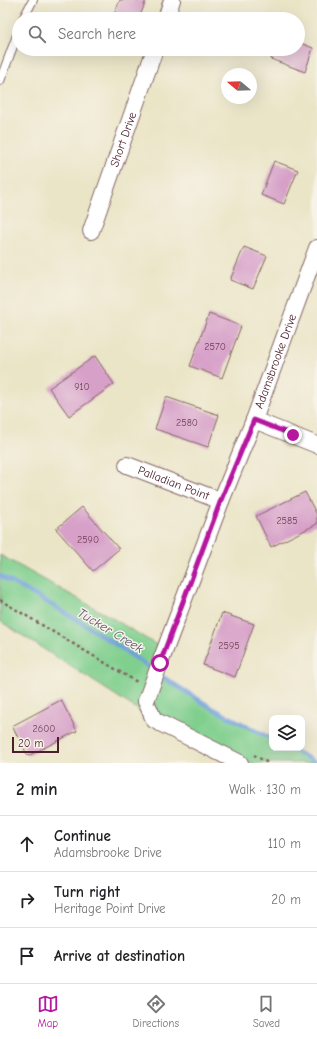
<!DOCTYPE html>
<html lang="en">
<head>
<meta charset="utf-8">
<style>
	body { margin:0; font-family:"Comic Neue",sans-serif; background:#f6f6f6; color:#202124 }
	.controls { position:absolute; right:12px; bottom:12px; display:grid; overflow:hidden; border-radius:8px; box-shadow:0 4px 16px #0002 }
	.controls button { width:36px; height:36px; display:grid; place-items:center; padding:0; border:0; border-bottom:1px solid #e0e0e0; background:#fff; color:#202124; font:20px sans-serif }
	.compass { position:absolute; left:221px; top:68px; width:36px; height:36px; border-radius:50%; background:#fff; box-shadow:0 4px 16px #0002; rotate:289deg }
	.scale { position:absolute; left:12px; bottom:10px; width:47px; box-sizing:border-box; padding-left:4px; border:2px solid #4a1f2b; border-top:0; font-size:11px; line-height:14px; white-space:nowrap; color:#4a1f2b; -webkit-text-stroke:3px #f7f3e8; paint-order:stroke }
	.stop { position:absolute; width:12px; height:12px; margin:-9px; border:3px solid #b5179e; border-radius:50%; background:#fff }
	.stop.end { background:#b5179e; border-color:#fff; box-shadow:0 1px 4px #0008 }
	.list { margin:0; padding:0; list-style:none }
	h2 { display:flex; justify-content:space-between; align-items:center; height:52px; margin:0; padding:0 16px; font-size:17px }
	h2 small { font-size:13px; font-weight:400; color:#757577 }
	.list li { display:grid; grid-template-columns:26px 1fr auto; gap:12px; align-items:center; box-sizing:border-box; height:56px; padding:0 16px; border-top:1px solid #e0e0e0 }
	.list b { display:block; font-size:15px; white-space:nowrap }
	.list p { margin:0; font-size:13px; white-space:nowrap; color:#757577 }
	.list em { font-size:13px; font-style:normal; color:#757577 }
	.icon { flex:none; width:22px; height:22px; fill:none; stroke:currentColor; stroke-width:2; stroke-linecap:round; stroke-linejoin:round }
	.map { position:relative; flex:none; width:317px; height:763px; overflow:hidden }
	.search { position:absolute; background:#fff; box-shadow:0 4px 16px #0002; left:12px; right:12px; top:12px; height:44px; display:flex; align-items:center; gap:10px; box-sizing:border-box; padding:0 14px; border-radius:22px; color:#757577; font-size:15px }
	.sheet { height:220px; background:#fff }
	nav { display:flex; justify-content:space-around; align-items:center; box-sizing:border-box; height:56px; border-top:1px solid #e0e0e0; background:#fff; font-size:11px; color:#757577 }
	nav a { display:grid; justify-items:center; gap:2px }
	nav .on { color:#b5179e }
	.map>svg:first-child { display:block }
</style>
</head>
<body>
<div class="map">
<svg width="317" height="763" viewBox="0 0 317 763">
	<rect width="100%" height="100%" fill="#f7f3e8"/>
	<filter id="ink" filterUnits="userSpaceOnUse"><feTurbulence type="fractalNoise" baseFrequency=".025" numOctaves="2"/><feDisplacementMap in="SourceGraphic" scale="8" xChannelSelector="R" yChannelSelector="G"/><feConvolveMatrix kernelMatrix="1 2 1 2 8 2 1 2 1" color-interpolation-filters="sRGB"/></filter>
	<filter id="wash" filterUnits="userSpaceOnUse"><feTurbulence type="fractalNoise" baseFrequency=".012" numOctaves="4" result="noise"/><feDisplacementMap in="SourceGraphic" scale="16" xChannelSelector="R" yChannelSelector="G"/><feGaussianBlur stdDeviation="0.9" result="paint"/><feColorMatrix in="noise" values="0 0 0 0 0 0 0 0 0 0 0 0 0 0 0 0 0 1.4 0 .05"/><feComposite in="paint" operator="in"/></filter>
	<g filter="url(#wash)">
		<rect width="100%" height="100%" fill="#ebe5c8"/>
		<polygon fill="#80cf8e" stroke="#65775c" points="0,555 107,615 165,650 157,671 212,708 272,740 272,748 288,748 316,763 240,763 154,720 0,621"/>
		<g fill="none" stroke-linecap="round" stroke-linejoin="round">
			<g stroke="#71a1db" stroke-width="4.5">
				<path d="M0 576C53 604 105 636 153 670"/>
				<polyline points="159,675 212,708 272,739"/>
				<polyline points="289,748 317,763"/>
			</g>
		</g>
		<g id="blocks">
			<g fill="#d7a0c9">
				<polygon points="120,0 146,0 139,19 112,19"/>
				<polygon points="298,42 313,48 305,72 271,59 275,49 298,49"/>
				<polygon points="274,161 298,170 284,204 261,195"/>
				<polygon points="244,247 267,256 253,289 230,280"/>
				<polygon points="209,314 241,326 222,378 190,366"/>
				<polygon points="95,356 114,384 69,416 49,388"/>
				<polygon points="166,397 219,415 208,447 155,429"/>
				<polygon points="305,492 317,515 317,524 271,547 256,516"/>
				<polygon points="82,507 119,549 93,571 56,529"/>
				<polygon points="222,613 254,624 235,677 203,665"/>
				<polygon points="61,700 77,731 28,756 12,726"/>
			</g>
		</g>
	</g>
	<g filter="url(#ink)">
		<use href="#blocks" fill-opacity="0" stroke="#826462" stroke-width="1"/>
		<g fill="none" stroke-linecap="round" stroke-linejoin="round">
			<defs>
				<g id="lane">
					<polyline points="23,19 33,0"/>
					<polyline points="0,81 19,30"/>
				</g>
				<g id="street">
					<polyline points="166,19 172,0"/>
					<path id="s1" d="M91 231 155 49"/>
					<polyline points="254,420 317,445"/>
					<path id="s2" d="M127 465 221 501"/>
					<path id="s3" d="M160 663 221 501 254 420 317 248"/>
					<polyline points="146,701 154,720 240,763"/>
				</g>
			</defs>
			<use href="#lane" stroke="#826462" stroke-width="10"/>
			<use href="#street" stroke="#826462" stroke-width="18"/>
			<g stroke="#826462" stroke-width="2.5" stroke-dasharray="3 3" stroke-linecap="butt">
				<polyline points="0,600 137,682"/>
				<polyline points="254,755 268,763"/>
			</g>
			<use href="#lane" stroke="#fff" stroke-width="8"/>
			<use href="#street" stroke="#fff" stroke-width="16"/>
			<defs>
				<polyline id="street-bridge" points="146,701 160,663"/>
			</defs>
			<use href="#street-bridge" stroke="#826462" stroke-width="18" stroke-linecap="butt"/>
			<use href="#street-bridge" stroke="#fff" stroke-width="16"/>
		</g>
	</g>
	<g fill="none" stroke-linecap="round" stroke-linejoin="round" filter="url(#ink)">
		<polyline stroke="#b5179e" stroke-width="5" points="160,663 221,500 254,420 293,435"/>
	</g>
	<g text-anchor="middle" stroke-width="3" stroke-linejoin="round" paint-order="stroke">
		<g font-size="10" fill="#6d3f52">
			<text x="215" y="350">2570</text>
			<text x="82" y="390">910</text>
			<text x="187" y="426">2580</text>
			<text x="287" y="524">2585</text>
			<text x="88" y="543">2590</text>
			<text x="229" y="649">2595</text>
			<text x="44" y="732">2600</text>
		</g>
		<g font-size="12" fill="#4a1f2b" stroke="#f7f3e8">
			<text dy="4" stroke="none"><textPath href="#s1" startOffset="97">Short Drive</textPath></text>
			<text dy="4" stroke="none"><textPath href="#s3" startOffset="323">Adamsbrooke Drive</textPath></text>
			<text dy="4" stroke="none"><textPath href="#s2" startOffset="50">Palladian Point</textPath></text>
		</g>
		<g font-size="13" font-style="italic" fill="#5a5371" stroke="#f7f3e8">
			<text transform="translate(111 630) rotate(31)" y="5">Tucker Creek</text>
		</g>
	</g>
</svg>
<div class="controls">
<button><svg class="icon" aria-label="layers" viewBox="0 0 24 24"><path d="M12 4l9 5-9 5-9-5zM3 14l9 5 9-5"/></svg></button>
</div>
<svg class="compass" viewBox="-18 -18 36 36"><path d="M0-13l5 13h-10z" fill="#e53935"/><path d="M0 13l5-13h-10z" fill="#757577"/></svg>
<div class="scale">20 m</div>
<div class="stop" style="left:160px;top:663px"></div>
<div class="stop end" style="left:293px;top:435px"></div>
<div class="search"><svg class="icon" aria-label="search" viewBox="0 0 24 24"><circle cx="10" cy="10" r="6"/><path d="M15 15l6 6"/></svg>Search here</div>
</div>
<section class="sheet">
<h2>2 min<small>Walk · 130 m</small></h2>
<ul class="list">
<li><svg class="icon" aria-label="ahead" viewBox="0 0 24 24"><path d="M12 20V5M6 11l6-6 6 6"/></svg><div><b>Continue</b><p>Adamsbrooke Drive</p></div><em>110 m</em></li>
<li><svg class="icon" aria-label="right" viewBox="0 0 24 24"><path d="M7 20v-9h11M14 6l5 5-5 5"/></svg><div><b>Turn right</b><p>Heritage Point Drive</p></div><em>20 m</em></li>
<li><svg class="icon" aria-label="arrive" viewBox="0 0 24 24"><path d="M6 21V4h12l-3 4 3 4H6"/></svg><div><b>Arrive at destination</b></div></li>
</ul>
</section>
<nav>
<a class="on"><svg class="icon" aria-label="map" viewBox="0 0 24 24"><path d="M3 6l6-2 6 2 6-2v14l-6 2-6-2-6 2zM9 4v14M15 6v14"/></svg>Map</a>
<a><svg class="icon" aria-label="directions" viewBox="0 0 24 24"><path d="M12 3l9 9-9 9-9-9zM9 14v-3h6M13 9l2 2-2 2"/></svg>Directions</a>
<a><svg class="icon" aria-label="saved" viewBox="0 0 24 24"><path d="M7 4h10v16l-5-4-5 4z"/></svg>Saved</a>
</nav>
</body>
</html>
